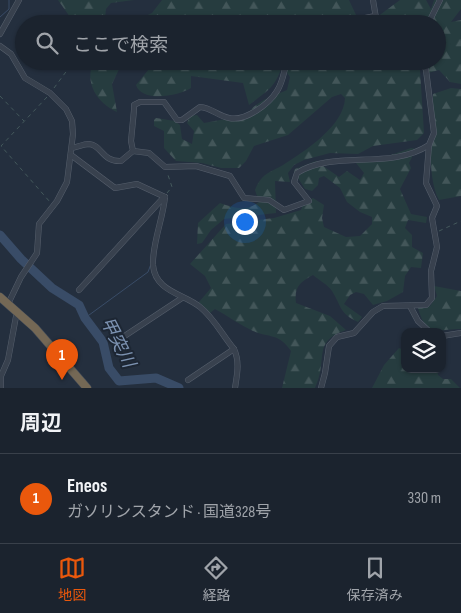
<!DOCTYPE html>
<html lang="ja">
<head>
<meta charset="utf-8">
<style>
	body { margin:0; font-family:"Sofia Sans Condensed","Noto Sans JP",sans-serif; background:#282f3a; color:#f1f3f6 }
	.controls { position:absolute; right:15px; bottom:15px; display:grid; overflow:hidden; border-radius:10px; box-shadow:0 1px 4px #0004 }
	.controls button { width:45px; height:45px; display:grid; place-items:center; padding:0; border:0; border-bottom:1px solid #39404a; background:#1b232e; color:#f1f3f6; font:25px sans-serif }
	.you { position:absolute; left:244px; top:221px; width:18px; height:18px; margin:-12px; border:4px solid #fff; border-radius:50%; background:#1a73e8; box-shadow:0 0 0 8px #1a73e833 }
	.badge { display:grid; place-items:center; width:32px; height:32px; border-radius:50%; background:#ea580c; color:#fff; font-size:16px; font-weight:700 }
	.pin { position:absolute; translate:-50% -41px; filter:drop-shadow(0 1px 2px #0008) }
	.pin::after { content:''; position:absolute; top:26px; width:18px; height:15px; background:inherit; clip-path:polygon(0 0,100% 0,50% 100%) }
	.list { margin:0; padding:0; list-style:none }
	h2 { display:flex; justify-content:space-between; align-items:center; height:65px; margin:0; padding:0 20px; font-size:21px }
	h2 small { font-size:16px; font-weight:400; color:#a0a4aa }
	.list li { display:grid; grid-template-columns:32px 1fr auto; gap:15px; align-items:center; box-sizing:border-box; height:90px; padding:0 20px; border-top:1px solid #39404a }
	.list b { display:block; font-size:19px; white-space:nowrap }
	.list p { margin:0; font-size:16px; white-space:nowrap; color:#a0a4aa }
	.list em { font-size:16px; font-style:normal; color:#a0a4aa }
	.icon { flex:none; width:28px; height:28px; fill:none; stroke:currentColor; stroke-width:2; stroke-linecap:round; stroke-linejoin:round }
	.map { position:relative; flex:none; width:461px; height:388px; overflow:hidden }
	.search { position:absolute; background:#1b232e; box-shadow:0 1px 4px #0004; left:15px; right:15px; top:15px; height:55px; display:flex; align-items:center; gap:12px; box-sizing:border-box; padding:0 18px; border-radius:28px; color:#a0a4aa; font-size:19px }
	.sheet { height:155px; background:#1b232e }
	nav { display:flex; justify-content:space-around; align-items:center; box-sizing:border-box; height:70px; border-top:1px solid #39404a; background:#1b232e; font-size:14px; color:#a0a4aa }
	nav a { display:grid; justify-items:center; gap:2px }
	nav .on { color:#ea580c }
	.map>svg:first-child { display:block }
</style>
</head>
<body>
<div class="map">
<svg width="461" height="388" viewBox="0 0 461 388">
	<defs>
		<pattern id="forest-firs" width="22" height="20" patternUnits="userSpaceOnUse" patternTransform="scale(1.25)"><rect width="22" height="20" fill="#263c3f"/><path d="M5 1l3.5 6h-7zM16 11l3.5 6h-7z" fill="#435659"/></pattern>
	</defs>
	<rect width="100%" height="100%" fill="#242f3e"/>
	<g fill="url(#forest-firs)">
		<polygon points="58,0 134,0 111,3 106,9 105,18 99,24 75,24"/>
		<polygon points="162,0 349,0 356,15 374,24 128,24 152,13"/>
		<polygon points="400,0 426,0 431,9 434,0 461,0 461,9 451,22 461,20 461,84 450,82 439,70 428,73 425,61 437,61 437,24 379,24 377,17"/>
		<path d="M94 61H123L112 84 117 112C98 104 83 82 94 61Z"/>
		<path d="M144 61H416L420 70 424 133 417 140 373 146 358 154 330 153 304 160 294 165 288 173 290 182 275 181 276 213 224 219 211 230 202 243 197 244 198 223 220 203C234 208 246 212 259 202L255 190C262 173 269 173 283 165 305 151 344 126 345 98L341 94 332 97 288 135 254 146 246 161 239 168H221L202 163 176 161 164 148V131L154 126V120L156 118 175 121 180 125 182 139 192 144 194 131 187 123 190 116 197 115 204 123 247 115C257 100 271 97 287 90L290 77 282 66C275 88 267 91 249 105L243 83 191 76V88C179 96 142 103 136 85L149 69Z"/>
		<path d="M451 88 461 89V196L439 200C425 173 433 125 433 94Z"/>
		<path d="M411 148 416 149 409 163 411 168 400 189 411 214 427 217 426 223 408 220 405 228 412 235V247L423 253 421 268 411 267 405 276 403 292 387 301 373 305 364 294 356 292 350 295 344 304 362 317 358 322C339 313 342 307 332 291 328 285 319 280 313 275 300 282 294 287 296 303L330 316 346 330C311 342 329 359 315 388H282L291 351C279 333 270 338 253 331 240 325 228 316 215 309L210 313 199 302 211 288 205 276 190 264 226 224 274 218 301 210 304 202 313 198 324 205 322 218 324 227 346 237 360 236 372 224V217L360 212 347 202 340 188 324 176 319 178 318 185 312 191 305 189 294 172 295 169 316 161 339 177 347 171 360 180 364 173 352 158 388 156Z"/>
		<path d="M434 286 461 291V329C436 329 427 339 418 308L430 306 437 296Z"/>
		<polygon points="399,348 404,350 401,360 405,364 405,369 428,369 432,372 437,369 438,375 443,379 451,379 460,388 372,388 384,365"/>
	</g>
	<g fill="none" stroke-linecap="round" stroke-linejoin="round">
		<g stroke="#394c67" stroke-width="1">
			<polyline points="0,17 9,9 9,0"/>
			<polyline points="85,318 148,272 151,264"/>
		</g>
		<polyline stroke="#394c67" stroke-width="9" points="0,235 21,259 52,288 79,305 85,318 103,342 109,368 119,381 156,378 179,388"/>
		<defs>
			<g id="minor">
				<polyline points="373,0 377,24"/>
				<polyline points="336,24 375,16"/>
				<polyline points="428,24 440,0"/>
				<polyline points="0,34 19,0"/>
				<polyline points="0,46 11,54 25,78 50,93 66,109 72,121 73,134 67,182 57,201 39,224 37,253 21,277 9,302"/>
				<path d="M72 148C77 147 84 144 89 144 102 145 102 162 121 161L133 151 131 141 134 110V105L140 102H164L177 120H182L200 107C212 108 218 116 229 118 245 122 269 104 277 91 283 82 284 71 287 61"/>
				<path d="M133 151 149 153 165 167 196 166 230 176 244 198 269 200 284 210 309 201 294 182 297 173C335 149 389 171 429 145"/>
				<polyline points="71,155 115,188 137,184 165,197"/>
				<path d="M165 197C163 219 152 244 153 265 155 292 185 294 200 307 214 318 223 336 234 349 240 362 237 375 235 388"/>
				<polyline points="79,290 164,197"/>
				<polyline points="410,306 418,321 430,332"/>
				<polyline points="442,336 461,333"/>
				<polyline points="117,341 182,298"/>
				<polyline points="188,380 234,349"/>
				<polyline points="1,388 1,376 8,360 17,311"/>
				<polyline points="321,388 325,373 329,346 337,337 354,333 373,312 383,306 426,305 432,298 431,271 437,247 432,218 437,206 426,183 429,145 434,133 426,70 422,61"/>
			</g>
			<polyline id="highway" points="0,297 35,328 87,388"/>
		</defs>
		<use href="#minor" stroke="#565f6c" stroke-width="6"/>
		<use href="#highway" stroke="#434c59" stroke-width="9"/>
		<g stroke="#44595c" stroke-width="1" stroke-dasharray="4 4" stroke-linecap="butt">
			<polyline points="54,88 74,61"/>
			<polyline points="0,96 24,121"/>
			<polyline points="47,97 1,146 50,202"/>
			<polyline points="167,193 172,187 167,172"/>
			<polyline points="439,231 461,221"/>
		</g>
		<use href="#minor" stroke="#38414e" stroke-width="5"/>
		<use href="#highway" stroke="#746855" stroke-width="8"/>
	</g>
	<g text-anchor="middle" stroke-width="4" stroke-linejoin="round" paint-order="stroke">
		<g font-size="18" font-style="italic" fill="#7c92b1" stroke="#1d2633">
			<text transform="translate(118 342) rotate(63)" y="6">甲突川</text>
		</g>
	</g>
</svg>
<div class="controls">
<button><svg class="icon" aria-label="layers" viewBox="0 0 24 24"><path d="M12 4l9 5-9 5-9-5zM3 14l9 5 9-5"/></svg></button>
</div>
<div class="you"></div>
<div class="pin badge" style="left:62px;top:380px">1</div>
<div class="search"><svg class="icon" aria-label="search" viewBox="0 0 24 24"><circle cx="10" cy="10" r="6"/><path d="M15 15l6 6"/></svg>ここで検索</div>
</div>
<section class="sheet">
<h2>周辺<small></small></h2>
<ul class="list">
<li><span class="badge">1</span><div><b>Eneos</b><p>ガソリンスタンド · 国道328号</p></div><em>330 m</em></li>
</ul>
</section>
<nav>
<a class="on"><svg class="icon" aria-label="map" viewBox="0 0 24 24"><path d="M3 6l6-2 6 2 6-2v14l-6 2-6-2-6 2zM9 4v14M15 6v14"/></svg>地図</a>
<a><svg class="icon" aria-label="directions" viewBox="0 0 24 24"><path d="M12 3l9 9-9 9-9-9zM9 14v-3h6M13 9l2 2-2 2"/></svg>経路</a>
<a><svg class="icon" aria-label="saved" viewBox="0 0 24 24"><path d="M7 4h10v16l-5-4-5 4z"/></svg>保存済み</a>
</nav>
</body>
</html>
